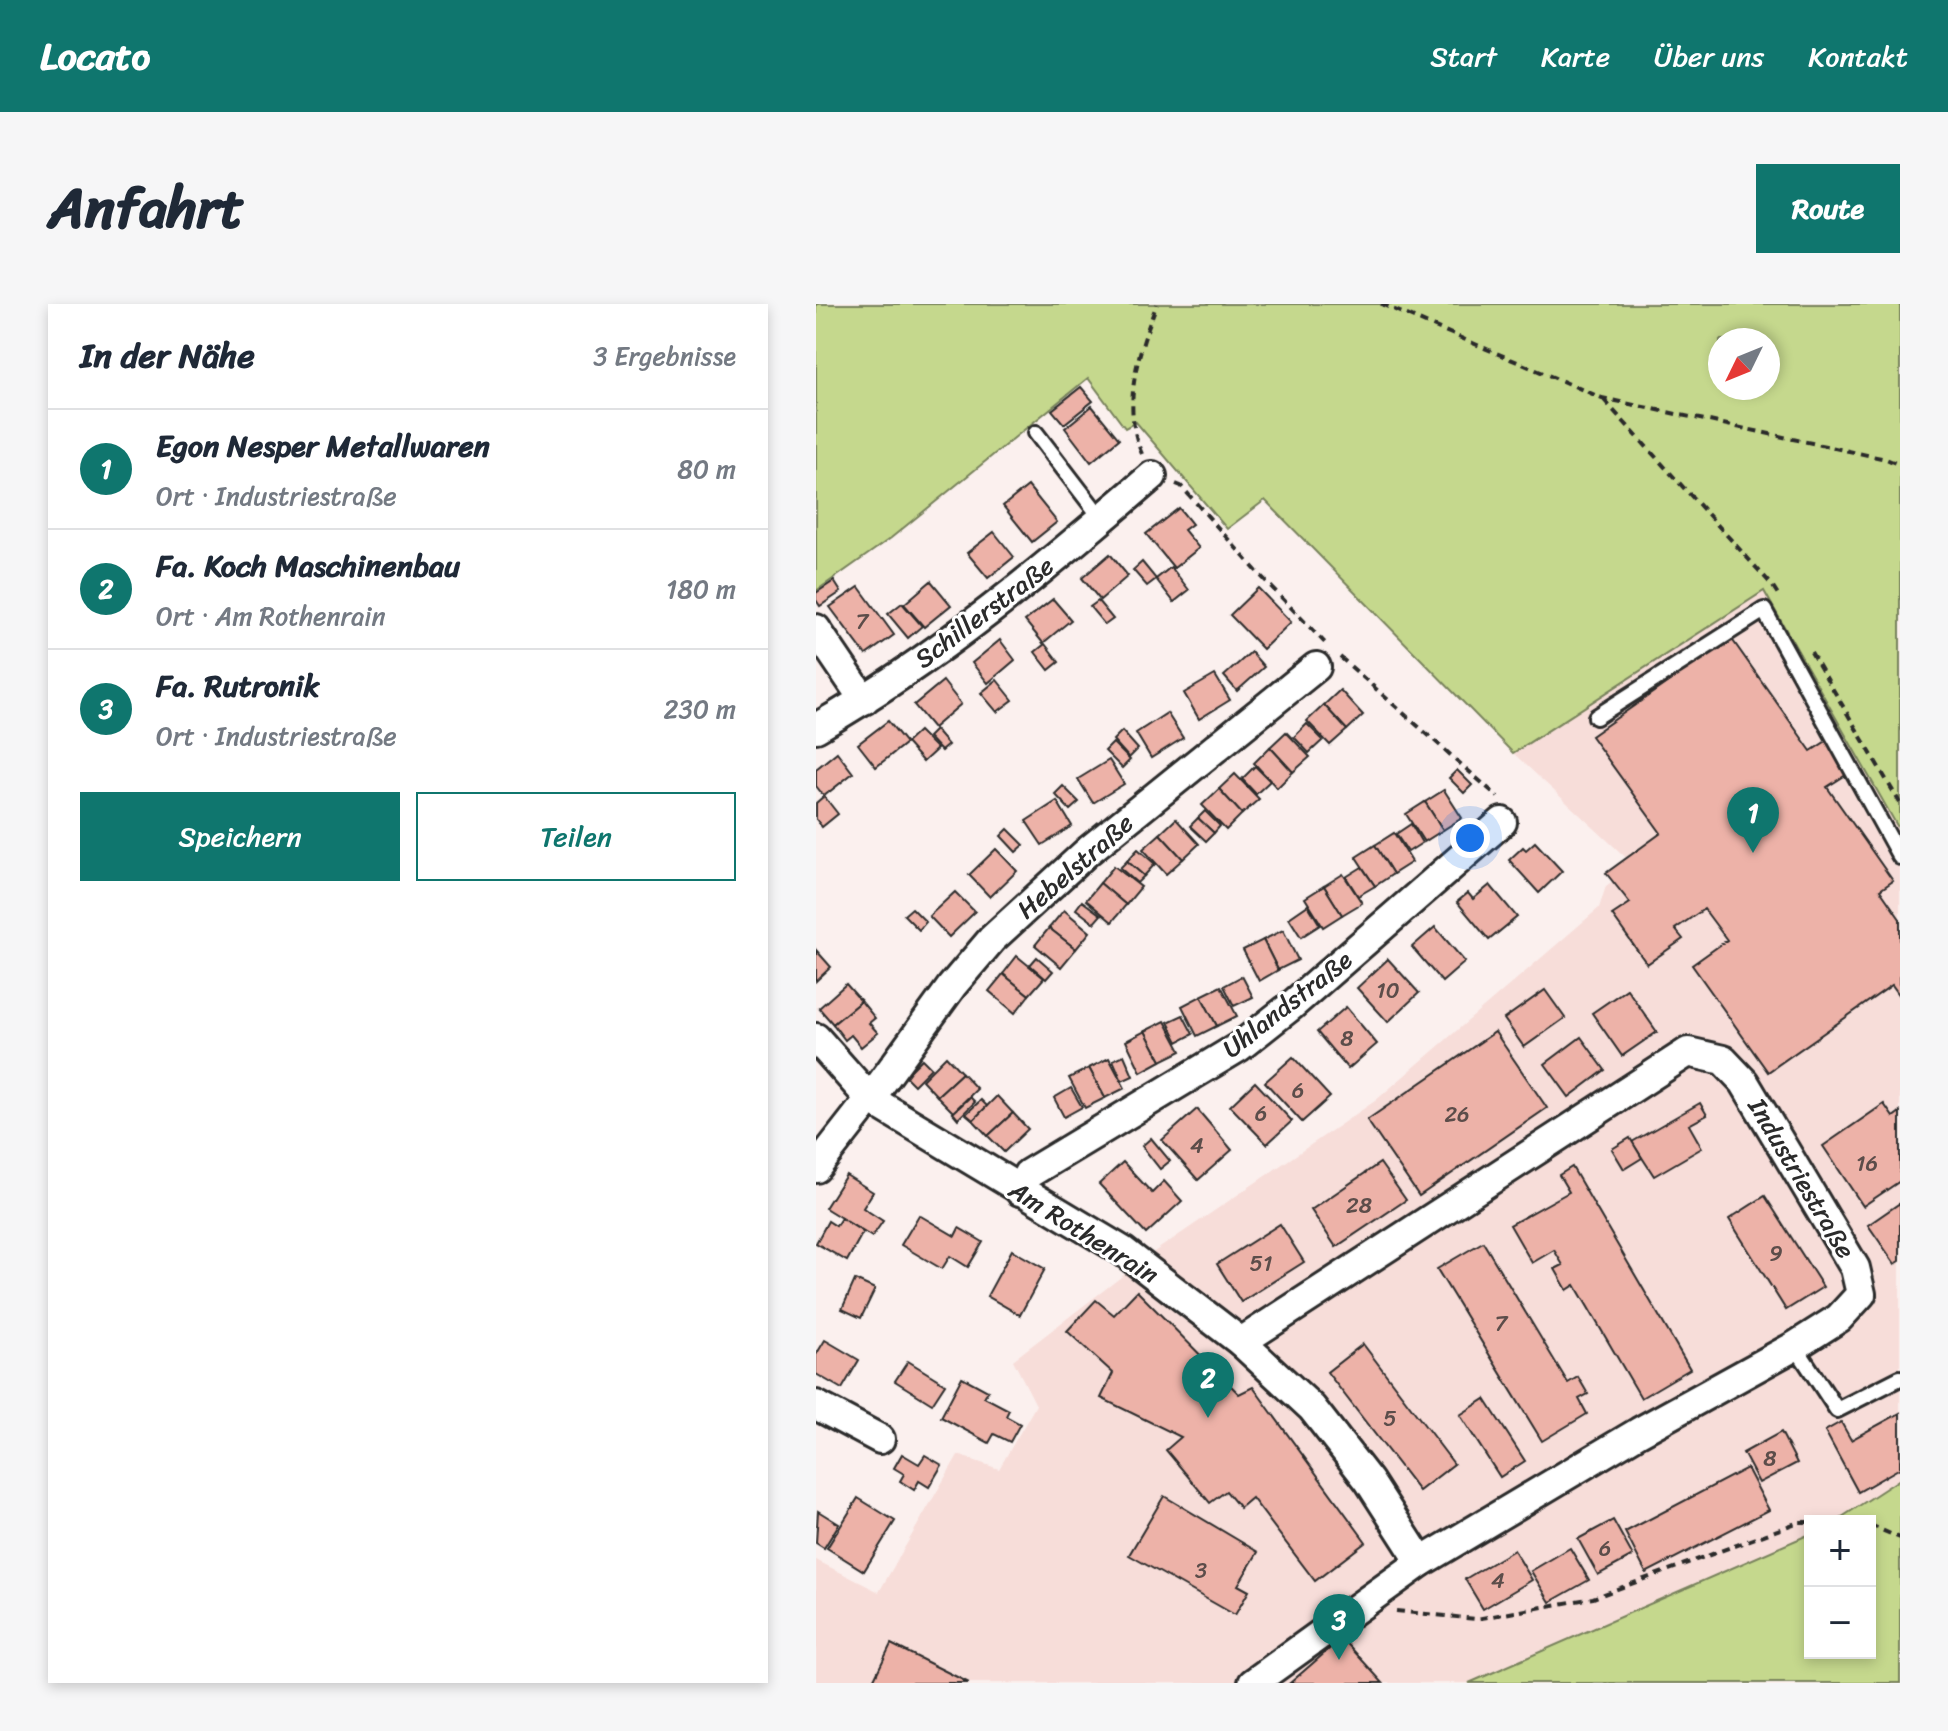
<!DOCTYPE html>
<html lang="de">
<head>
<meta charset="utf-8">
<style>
	body { margin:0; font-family:Sriracha,sans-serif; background:#f6f6f7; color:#1f2937 }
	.controls { position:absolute; right:24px; bottom:24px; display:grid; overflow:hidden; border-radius:0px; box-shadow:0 4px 12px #0003 }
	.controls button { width:72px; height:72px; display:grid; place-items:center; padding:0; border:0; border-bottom:2px solid #e0e1e3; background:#fff; color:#1f2937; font:40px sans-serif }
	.compass { position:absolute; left:892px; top:24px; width:72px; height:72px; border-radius:50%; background:#fff; box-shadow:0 4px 12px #0003; rotate:227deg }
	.you { position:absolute; left:654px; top:534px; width:28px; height:28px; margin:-20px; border:6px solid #fff; border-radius:50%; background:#1a73e8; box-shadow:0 0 0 12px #1a73e833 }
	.badge { display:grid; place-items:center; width:52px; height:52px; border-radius:50%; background:#0f766e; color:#fff; font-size:26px; font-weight:700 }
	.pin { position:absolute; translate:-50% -66px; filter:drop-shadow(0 2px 4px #0008) }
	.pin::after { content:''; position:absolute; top:42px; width:28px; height:24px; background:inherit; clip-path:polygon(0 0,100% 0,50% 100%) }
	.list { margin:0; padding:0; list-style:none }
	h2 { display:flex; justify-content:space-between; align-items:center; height:104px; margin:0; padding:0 32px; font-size:34px }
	h2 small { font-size:26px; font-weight:400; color:#747a83 }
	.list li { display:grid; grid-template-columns:52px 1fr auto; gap:24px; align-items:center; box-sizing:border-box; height:120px; padding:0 32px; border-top:2px solid #e0e1e3 }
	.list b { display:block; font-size:30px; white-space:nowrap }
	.list p { margin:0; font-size:26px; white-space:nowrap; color:#747a83 }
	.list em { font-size:26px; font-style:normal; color:#747a83 }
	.actions { display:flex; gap:16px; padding:24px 32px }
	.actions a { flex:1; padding:18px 0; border:2px solid #0f766e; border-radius:0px; text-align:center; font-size:28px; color:#0f766e }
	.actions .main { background:#0f766e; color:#fff }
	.map { position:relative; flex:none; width:1084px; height:1379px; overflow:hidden; border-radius:0px }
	header { display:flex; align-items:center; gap:48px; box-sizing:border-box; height:112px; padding:0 40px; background:#0f766e; color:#fff }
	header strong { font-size:38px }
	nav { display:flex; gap:44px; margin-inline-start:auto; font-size:28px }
	.intro { display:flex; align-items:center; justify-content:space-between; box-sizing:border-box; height:192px; padding:0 48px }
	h1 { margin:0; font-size:56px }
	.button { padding:20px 36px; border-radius:0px; background:#0f766e; color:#fff; font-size:28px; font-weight:700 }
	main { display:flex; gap:48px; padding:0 48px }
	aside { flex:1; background:#fff; border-radius:0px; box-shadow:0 4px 12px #0003 }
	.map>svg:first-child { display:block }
</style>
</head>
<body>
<header>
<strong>Locato</strong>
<nav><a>Start</a><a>Karte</a><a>Über uns</a><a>Kontakt</a></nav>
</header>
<div class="intro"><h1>Anfahrt</h1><a class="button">Route</a></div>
<main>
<aside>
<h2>In der Nähe<small>3 Ergebnisse</small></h2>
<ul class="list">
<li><span class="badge">1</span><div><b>Egon Nesper Metallwaren</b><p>Ort · Industriestraße</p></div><em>80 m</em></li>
<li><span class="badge">2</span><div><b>Fa. Koch Maschinenbau</b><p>Ort · Am Rothenrain</p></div><em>180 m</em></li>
<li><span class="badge">3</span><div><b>Fa. Rutronik</b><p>Ort · Industriestraße</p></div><em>230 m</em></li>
</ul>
<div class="actions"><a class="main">Speichern</a><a>Teilen</a></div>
</aside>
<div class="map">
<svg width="1084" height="1379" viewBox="0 0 1084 1379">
	<rect width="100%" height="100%" fill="#fbf0ee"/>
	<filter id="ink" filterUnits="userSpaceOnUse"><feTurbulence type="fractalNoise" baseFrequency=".0125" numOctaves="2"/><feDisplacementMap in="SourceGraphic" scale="16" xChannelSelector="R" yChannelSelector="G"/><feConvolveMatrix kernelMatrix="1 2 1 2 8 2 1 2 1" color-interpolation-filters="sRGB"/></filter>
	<g filter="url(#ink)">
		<polygon fill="#f7ddd9" points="948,287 1084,527 1084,1176 1021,1217 994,1217 994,1230 653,1379 0,1379 0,1256 63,1288 142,1151 183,1165 220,1101 197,1056 335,950 559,797 783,604 790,582 818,561 697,449"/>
		<g fill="#c5d88d" stroke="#78825c" stroke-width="2" fill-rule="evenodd">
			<path d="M0 0H1084V527L948 287 697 449 449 196 411 225 320 118 309 124 272 74 75 234 0 287ZM952 36V84H904V36Z"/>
			<polygon points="1084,1175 1084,1379 653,1379 994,1230 994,1349 1054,1349 1054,1217 1020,1217"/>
		</g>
		<g fill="#edb2a8" stroke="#2b2b2b" stroke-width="2">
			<polygon points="265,83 277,97 248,120 236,106"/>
			<polygon points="276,102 303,135 275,158 249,124"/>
			<polygon points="212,182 241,218 216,238 187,202"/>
			<polygon points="363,204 376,220 368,226 383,244 358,264 330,230"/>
			<polygon points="178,228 198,253 172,274 151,249"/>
			<polygon points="294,250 312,272 284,296 266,274"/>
			<polygon points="326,258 340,275 331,282 317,266"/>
			<polygon points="355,263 373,286 358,298 340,275"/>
			<polygon points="18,277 25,288 4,302 0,296 0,289"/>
			<polygon points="115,277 135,301 108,323 88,300"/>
			<polygon points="43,283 78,331 50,351 14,303"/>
			<polygon points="442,284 475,318 447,345 414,311"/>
			<polygon points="237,295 255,316 227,339 209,317"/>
			<polygon points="282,297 297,315 289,321 274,303"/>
			<polygon points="86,299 106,322 92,334 72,310"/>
			<polygon points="915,334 995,447 1012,436 1033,469 1011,483 1077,577 1064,586 1084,615 1084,692 1076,681 952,768 876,661 911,636 888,605 859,625 867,635 831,660 796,611 814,599 790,569 845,529 775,432"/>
			<polygon points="184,336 199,356 172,379 156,359"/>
			<polygon points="229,340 243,358 233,366 219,348"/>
			<polygon points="435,348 448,363 421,387 408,372"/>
			<polygon points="399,371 414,396 383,415 368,389"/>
			<polygon points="181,376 197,396 181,408 165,389"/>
			<polygon points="127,377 145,400 117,424 98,401"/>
			<polygon points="524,386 547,411 531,426 508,401"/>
			<polygon points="508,401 531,426 514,441 491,417"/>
			<polygon points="351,409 367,434 335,454 320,429"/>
			<polygon points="72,417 90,439 60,463 42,440"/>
			<polygon points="491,420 507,436 493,449 478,433"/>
			<polygon points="119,426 132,441 125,447 112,433"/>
			<polygon points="103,427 121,445 107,458 90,439"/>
			<polygon points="306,427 322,445 313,454 297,436"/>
			<polygon points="470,428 494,453 477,468 454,443"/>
			<polygon points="297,439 314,456 306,464 289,447"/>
			<polygon points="454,443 477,468 461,484 438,459"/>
			<polygon points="21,448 37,469 8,492 0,482 0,465"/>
			<polygon points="293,456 308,480 277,499 262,475"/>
			<polygon points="439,462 454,477 440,490 426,475"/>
			<polygon points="641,466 656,481 648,489 633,474"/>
			<polygon points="419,470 443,495 426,510 403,485"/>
			<polygon points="247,482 263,498 254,506 239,490"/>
			<polygon points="403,485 426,510 410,526 386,501"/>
			<polygon points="628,486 646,514 627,526 609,498"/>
			<polygon points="8,492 22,510 6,523 0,515 0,499"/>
			<polygon points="241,497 256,522 226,541 210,517"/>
			<polygon points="609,498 627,526 608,538 590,510"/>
			<polygon points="389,507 404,522 398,529 382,514"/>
			<polygon points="382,514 398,529 390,537 374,522"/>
			<polygon points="360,515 383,540 367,555 344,530"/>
			<polygon points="595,520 606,539 592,548 580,530"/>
			<polygon points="192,525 208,541 200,548 185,532"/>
			<polygon points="578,529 596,558 577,570 559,541"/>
			<polygon points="344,530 367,555 350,570 327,545"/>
			<polygon points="719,538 746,567 723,589 693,556 707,543 710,546"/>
			<polygon points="559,541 577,570 559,582 540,553"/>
			<polygon points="180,545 201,567 174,593 153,571"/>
			<polygon points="322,545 339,560 328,572 311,557"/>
			<polygon points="311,557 328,572 321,579 304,564"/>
			<polygon points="298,562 325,583 310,601 284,579"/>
			<polygon points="546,563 559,582 542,592 530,573"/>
			<polygon points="527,570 546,599 526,611 508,582"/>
			<polygon points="284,579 310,601 296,618 270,596"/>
			<polygon points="674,581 701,613 673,636 641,598 652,589 657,595"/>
			<polygon points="508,582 526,611 507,623 489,594"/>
			<polygon points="139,588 159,608 133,633 113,612"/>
			<polygon points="266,597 285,611 278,619 260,605"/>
			<polygon points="492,601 504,621 485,633 473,614"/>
			<polygon points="96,604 110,618 103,626 88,611"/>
			<polygon points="248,606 274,628 260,645 233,624"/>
			<polygon points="619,623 649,658 626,678 596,643"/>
			<polygon points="233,624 260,645 245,663 219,641"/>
			<polygon points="467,626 482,656 462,666 447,636"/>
			<polygon points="447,636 462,666 443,677 427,646"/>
			<polygon points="0,646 15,663 0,677"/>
			<polygon points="201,652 228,674 213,691 187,670"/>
			<polygon points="221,653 237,667 230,675 214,661"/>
			<polygon points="572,655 603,689 572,718 541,684"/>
			<polygon points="187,670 213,691 199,709 173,687"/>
			<polygon points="426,672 437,693 418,702 408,682"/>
			<polygon points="30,680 45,697 17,720 3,704"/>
			<polygon points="405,682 421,712 401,722 385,692"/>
			<polygon points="811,685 841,728 806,752 776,709"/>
			<polygon points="729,686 749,714 708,743 688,715"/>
			<polygon points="385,692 401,722 381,732 366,702"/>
			<polygon points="45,697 59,714 53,719 62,729 45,743 35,731 29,736 17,720"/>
			<polygon points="530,703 561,740 532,765 501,728"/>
			<polygon points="367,711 377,730 362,738 352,718"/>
			<polygon points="349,717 365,747 345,757 329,727"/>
			<polygon points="329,727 345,757 325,768 310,737"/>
			<polygon points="679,728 731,804 603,892 551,816"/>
			<polygon points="765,733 789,766 753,793 729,760"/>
			<polygon points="308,751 317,772 306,777 297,756"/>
			<polygon points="130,752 146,769 121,792 106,776"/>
			<polygon points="477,753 514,793 486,818 449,778"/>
			<polygon points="293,754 309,784 289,794 273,764"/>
			<polygon points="106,755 115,764 98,781 89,772"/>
			<polygon points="273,764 289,794 269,804 253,774"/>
			<polygon points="146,769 161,785 137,808 121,792"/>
			<polygon points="439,778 476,817 451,840 414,802"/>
			<polygon points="255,784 266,803 248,813 238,794"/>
			<polygon points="181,792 197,809 172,832 157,816"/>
			<polygon points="154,793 159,798 142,815 137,809"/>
			<polygon points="165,796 171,802 157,816 150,810"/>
			<polygon points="884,799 891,811 873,821 886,844 838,872 816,838"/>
			<polygon points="1068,800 1077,813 1084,808 1084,877 1047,902 1007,842"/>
			<polygon points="381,805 416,846 382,876 346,836"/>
			<polygon points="197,809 212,825 188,848 172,832"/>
			<polygon points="335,834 354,857 344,865 326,842"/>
			<polygon points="814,834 826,854 808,865 796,845"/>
			<polygon points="307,858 336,889 348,877 366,897 330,930 283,880"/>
			<polygon points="564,859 590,896 520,943 495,906"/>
			<polygon points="756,863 874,1065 825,1094 759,981 751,986 739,965 747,961 738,946 716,959 694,921 753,888 743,871"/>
			<polygon points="30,871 57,888 47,904 67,917 56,933 9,904"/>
			<polygon points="949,892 1007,983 970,1006 913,915"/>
			<polygon points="1084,899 1084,957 1079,960 1052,921"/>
			<polygon points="103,911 139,932 143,924 167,938 152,963 134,952 126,965 85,941"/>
			<polygon points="25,914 47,928 31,957 0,939 12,917 20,922"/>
			<polygon points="464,920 488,958 425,998 401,960"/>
			<polygon points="667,938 752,1079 762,1073 772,1090 763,1095 771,1110 726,1137 621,965"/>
			<polygon points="196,946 229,965 204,1011 171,992"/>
			<polygon points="39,976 59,985 45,1014 26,1005"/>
			<polygon points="321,987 423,1090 437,1083 550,1238 499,1277 436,1194 424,1204 410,1187 394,1199 350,1146 365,1133 285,1094 297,1069 251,1027 280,996 298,1011"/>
			<polygon points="9,1036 43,1056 26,1085 0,1070 0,1051"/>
			<polygon points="547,1040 638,1160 603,1187 511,1068"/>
			<polygon points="92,1057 129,1080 116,1100 79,1077"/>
			<polygon points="146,1073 172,1087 168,1093 193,1106 190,1112 204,1120 194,1138 178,1130 173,1139 125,1113"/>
			<polygon points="669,1095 709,1157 684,1173 644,1111"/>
			<polygon points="1084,1109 1084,1164 1042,1188 1009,1127 1025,1118 1035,1136"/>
			<polygon points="965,1128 981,1159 943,1179 927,1149"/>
			<polygon points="86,1150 103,1160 109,1151 126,1161 113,1183 103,1177 98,1186 84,1177 88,1170 78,1164"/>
			<polygon points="931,1164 953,1206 830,1269 809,1228"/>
			<polygon points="348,1192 442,1248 422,1281 433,1287 419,1311 313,1251"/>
			<polygon points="42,1194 79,1217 48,1267 11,1244"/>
			<polygon points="2,1207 23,1220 8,1244 0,1239"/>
			<polygon points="797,1216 817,1252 782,1271 762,1235"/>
			<polygon points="754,1244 773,1276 734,1298 715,1267"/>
			<polygon points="698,1246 716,1276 667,1305 649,1275"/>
			<polygon points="526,1334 567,1379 474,1379"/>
			<polygon points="75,1340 153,1379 56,1379"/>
		</g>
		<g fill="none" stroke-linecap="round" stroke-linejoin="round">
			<defs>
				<g id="lane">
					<polyline points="220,129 286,215"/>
					<polyline points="780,413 948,306 1084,553"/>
					<polyline points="979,1042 1021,1106 1084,1074"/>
				</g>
				<g id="street">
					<polyline points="0,325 48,396"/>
					<path d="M0 424C124 353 228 265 336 172"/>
					<polyline points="0,734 54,795 307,947 425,1038 496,1104 553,1177 605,1258"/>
					<polyline points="0,864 54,795 136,682 176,635 272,547 500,363"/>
					<polyline points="204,887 212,870 423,743 475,702 686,518"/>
					<polyline points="425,1038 872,748 907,756 928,778 1039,964 1045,990 1023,1014 979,1042 823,1128 605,1258 437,1379"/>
					<polyline points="0,1101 64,1135"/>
				</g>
			</defs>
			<use href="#lane" stroke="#2b2b2b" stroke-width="20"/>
			<use href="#street" stroke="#2b2b2b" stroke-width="34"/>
			<g stroke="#2b2b2b" stroke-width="4" stroke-dasharray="8 6" stroke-linecap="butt">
				<polyline points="565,0 786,94 1070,155 1084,161"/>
				<polyline points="788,96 956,281 963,292"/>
				<path d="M326 150C305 102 322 47 341 0"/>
				<polyline points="360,180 365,182 444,271 509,339"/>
				<polyline points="995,348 1084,499"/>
				<polyline points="524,353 682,493"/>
				<polyline points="1054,1221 1084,1234"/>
				<polyline points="580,1307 660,1315 777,1294 983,1218 994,1218"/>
			</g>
			<use href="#lane" stroke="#fff" stroke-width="14"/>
			<use href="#street" stroke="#fff" stroke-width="28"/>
		</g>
	</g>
	<g text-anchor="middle" stroke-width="6" stroke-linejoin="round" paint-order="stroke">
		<g font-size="22" fill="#5c4d4a">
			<text x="46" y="325">7</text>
			<text x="572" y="694">10</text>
			<text x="531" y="742">8</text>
			<text x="482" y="794">6</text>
			<text x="445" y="817">6</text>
			<text x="641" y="818">26</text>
			<text x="381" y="849">4</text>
			<text x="1051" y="867">16</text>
			<text x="543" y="909">28</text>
			<text x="960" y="957">9</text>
			<text x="445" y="967">51</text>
			<text x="685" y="1027">7</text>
			<text x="574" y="1122">5</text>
			<text x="954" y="1162">8</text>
			<text x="789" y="1252">6</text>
			<text x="385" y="1274">3</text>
			<text x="682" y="1284">4</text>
		</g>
		<g font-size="26" fill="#2b2b2b" stroke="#fff">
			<text transform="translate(168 308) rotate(-37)" y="9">Schillerstraße</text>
			<text transform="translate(259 562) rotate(-41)" y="9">Hebelstraße</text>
			<text transform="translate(471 700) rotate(-38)" y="9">Uhlandstraße</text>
			<text transform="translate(986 874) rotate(59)" y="9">Industriestraße</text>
			<text transform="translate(268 928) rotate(32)" y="9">Am Rothenrain</text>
		</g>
	</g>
</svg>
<div class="controls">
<button>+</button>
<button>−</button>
</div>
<svg class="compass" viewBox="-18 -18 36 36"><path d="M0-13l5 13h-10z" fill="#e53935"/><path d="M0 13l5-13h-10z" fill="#747a83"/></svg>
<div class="you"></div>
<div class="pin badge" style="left:937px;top:549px">1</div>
<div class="pin badge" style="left:392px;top:1114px">2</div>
<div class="pin badge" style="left:523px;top:1356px">3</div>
</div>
</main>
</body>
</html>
